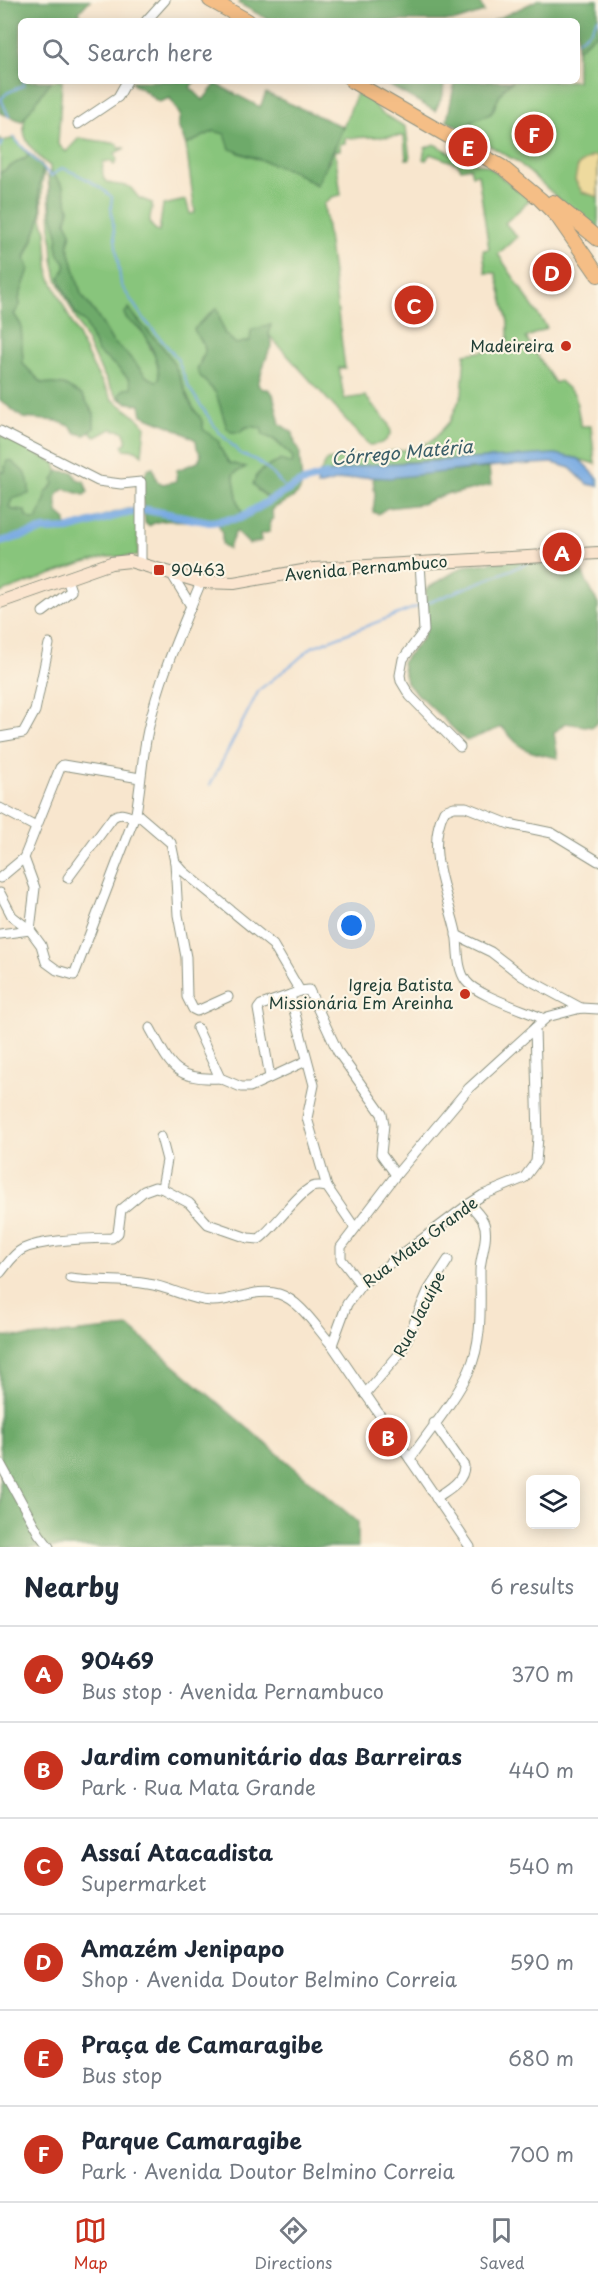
<!DOCTYPE html>
<html lang="en">
<head>
<meta charset="utf-8">
<style>
	body { margin:0; font-family:"Playpen Sans",sans-serif; background:#f2f2f3; color:#1f2937 }
	.controls { position:absolute; right:18px; bottom:18px; display:grid; overflow:hidden; border-radius:9px; box-shadow:0 3px 15px #0003 }
	.controls button { width:54px; height:54px; display:grid; place-items:center; padding:0; border:0; border-bottom:2px solid #e0e1e3; background:#fff; color:#1f2937; font:30px sans-serif }
	.you { position:absolute; left:352px; top:926px; width:21px; height:21px; margin:-15px; border:4px solid #fff; border-radius:50%; background:#1a73e8; box-shadow:0 0 0 9px #1a73e833 }
	.badge { display:grid; place-items:center; width:39px; height:39px; border-radius:50%; background:#c8321e; color:#fff; font-size:20px; font-weight:700 }
	.pin { position:absolute; translate:-50% -50%; border:3px solid #fff; box-shadow:0 2px 6px #0006 }
	.list { margin:0; padding:0; list-style:none }
	h2 { display:flex; justify-content:space-between; align-items:center; height:78px; margin:0; padding:0 24px; font-size:26px }
	h2 small { font-size:20px; font-weight:400; color:#747a83 }
	.list li { display:grid; grid-template-columns:39px 1fr auto; gap:18px; align-items:center; box-sizing:border-box; height:96px; padding:0 24px; border-top:2px solid #e0e1e3 }
	.list b { display:block; font-size:22px; white-space:nowrap }
	.list p { margin:0; font-size:20px; white-space:nowrap; color:#747a83 }
	.list em { font-size:20px; font-style:normal; color:#747a83 }
	.icon { flex:none; width:33px; height:33px; fill:none; stroke:currentColor; stroke-width:2; stroke-linecap:round; stroke-linejoin:round }
	.map { position:relative; flex:none; width:598px; height:1547px; overflow:hidden }
	.search { position:absolute; background:#fff; box-shadow:0 3px 15px #0003; left:18px; right:18px; top:18px; height:66px; display:flex; align-items:center; gap:15px; box-sizing:border-box; padding:0 21px; border-radius:9px; color:#747a83; font-size:22px }
	.sheet { height:654px; background:#fff }
	nav { display:flex; justify-content:space-around; align-items:center; box-sizing:border-box; height:84px; border-top:2px solid #e0e1e3; background:#fff; font-size:16px; color:#747a83 }
	nav a { display:grid; justify-items:center; gap:3px }
	nav .on { color:#c8321e }
	.map>svg:first-child { display:block }
</style>
</head>
<body>
<div class="map">
<svg width="598" height="1547" viewBox="0 0 598 1547">
	<rect width="100%" height="100%" fill="#fcf5e5"/>
	<filter id="ink" filterUnits="userSpaceOnUse"><feTurbulence type="fractalNoise" baseFrequency=".0167" numOctaves="2"/><feDisplacementMap in="SourceGraphic" scale="12" xChannelSelector="R" yChannelSelector="G"/><feConvolveMatrix kernelMatrix="1 2 1 2 8 2 1 2 1" color-interpolation-filters="sRGB"/></filter>
	<filter id="wash" filterUnits="userSpaceOnUse"><feTurbulence type="fractalNoise" baseFrequency=".008" numOctaves="4" result="noise"/><feDisplacementMap in="SourceGraphic" scale="24" xChannelSelector="R" yChannelSelector="G"/><feGaussianBlur stdDeviation="1.35" result="paint"/><feColorMatrix in="noise" values="0 0 0 0 0 0 0 0 0 0 0 0 0 0 0 0 0 1.4 0 .05"/><feComposite in="paint" operator="in"/></filter>
	<g filter="url(#wash)">
		<rect width="100%" height="100%" fill="#f8e6ce"/>
		<g fill="#88c57b" stroke="#548158" stroke-width="1.5">
			<path d="M598 32V234L518 162 466 132 472 121 491 114C499 102 498 89 513 81H577V50Z"/>
			<path d="M51 81H62L58 144 66 152 79 138 118 144V148H125L115 153 117 161 114 165 111 161 103 162C100 188 109 182 130 187L139 198 152 203C153 216 143 222 159 232L163 205 186 200 190 214 195 213 186 145 214 131 225 134 239 153 293 171 316 185 330 160 357 93 370 99 381 113 406 127 410 159H406L404 136 345 138V143L340 144V150L335 151 341 195 332 197 324 204 345 368H339L344 399 365 396 388 423 391 432C386 444 381 444 369 445L269 335 270 325 250 341 236 344 224 333 217 308 199 323 200 341 204 344 205 352 200 361 201 377 216 393 227 428 243 429 251 426 261 428 293 457 292 464C278 459 264 466 255 477L257 490 271 500 243 516 238 502 233 474 245 467 229 463 220 448 203 430C204 418 196 414 192 405 183 388 179 370 168 355 157 338 139 325 129 308L136 325 147 337 150 348 158 361 159 381H156L147 377 127 354 112 341 98 317 81 294 68 246 71 232 66 222 69 209 63 186 50 171V166C42 161 36 154 30 146 13 120 34 102 51 81Z"/>
			<polygon points="0,138 3,141 15,138 29,156 0,173"/>
			<path d="M434 144 464 160 488 166 530 200 505 223 517 237 498 254 547 328 526 338 555 383 560 381 575 395 581 426H591L595 464 572 457C488 459 401 456 319 475L327 460 417 448 433 440 450 421 462 394 465 354 508 348V322L496 273H486L483 250 489 249 478 174 472 175 470 167 461 169 458 164 430 154 426 160 423 159 425 148Z"/>
			<polygon points="41,163 45,170 42,184 42,218 46,232 49,275 94,369 112,399 140,420 145,426 142,455 136,450 124,449 122,445 126,443 126,438 123,431 111,429 96,437 90,432 94,428 94,414 64,385 42,383 23,364 21,325 14,314 20,305 19,298 29,269 25,259 34,237 41,209 39,187 43,171"/>
			<polygon points="48,175 52,213 58,234 57,245 59,255 65,262 65,269 60,277 61,283 76,314 85,323 98,352 117,367 129,379 133,388 119,395 125,402 118,398 111,388 96,361 57,279 53,259"/>
			<path d="M0 435 55 463C57 471 59 473 53 480L54 484 50 488 37 520H31L20 509 13 510 9 507 12 499 22 495 5 467V472H0Z"/>
			<polygon points="127,509 139,509 138,556 107,557 80,564 0,593 0,539 48,528 62,528"/>
		</g>
		<g fill="#6eaa6b" stroke="#467450" stroke-width="1.5">
			<polygon points="0,0 90,0 79,12 84,21 21,21 21,81 51,81 22,121 0,113"/>
			<polygon points="240,0 479,0 484,12 456,21 271,21 238,3"/>
			<polygon points="538,0 598,0 598,32 577,50 577,21 493,21"/>
			<path d="M132 81H195L190 87 203 100 216 84 260 107 266 93 343 127 317 185 293 171 230 149 225 134 214 131 186 145 178 126 180 115 170 98 159 102C149 96 146 89 134 85Z"/>
			<polygon points="381,81 444,81 443,95 435,111"/>
			<path d="M455 81H513C498 89 499 102 490 114L472 121 466 131 447 121Z"/>
			<path d="M28 152C50 171 41 165 39 188 38 195 40 201 41 208 41 226 30 242 25 258L29 269 19 298 20 305 14 314 21 325 23 364 42 383 64 385 82 395 94 414V428L85 435 76 433 70 426 57 421 23 418 0 400V173L22 159 23 160 29 156Z"/>
			<path d="M50 171 63 186 69 209 66 222 71 232 68 246 81 294 98 317 112 341 127 354 147 377 156 381 159 380C159 363 151 339 138 327 132 322 127 322 124 314L129 308C139 325 157 338 168 354 179 370 183 388 191 405 196 414 204 418 203 429L219 442 220 448 229 463 246 467 233 474 238 502 243 516 270 500C265 493 258 491 253 484 258 470 267 467 278 462L280 460 292 464 293 457 275 440 263 435 261 428C252 427 246 424 241 432H231L227 428 216 393 201 377 197 370C199 364 204 357 205 351 206 343 196 337 194 329L217 308 224 333 236 344 250 341 251 330 271 325 269 335 272 345C269 348 259 380 258 385L263 389H268L273 394 280 424 293 433 295 444C302 450 299 454 300 461 303 494 305 492 274 508L272 511 273 519 270 521V532L260 534 261 541 249 544 236 531 228 549 222 544V534L218 523C198 524 163 515 149 526L145 523C144 508 137 480 149 468H153L157 481 163 484 176 481 177 470 198 462 201 455 197 448 196 440 174 428 142 415 140 405 125 402 119 395 124 389 132 388 129 379 117 367 98 352 85 323 76 314 61 283 60 277 65 269V262L59 255 57 245 58 234 52 213 48 175Z"/>
			<path d="M10 460C25 472 30 475 29 494L12 499 9 507 13 510 25 511 26 516 31 520H37L46 498 45 494 54 484 53 480 58 471 73 472 77 479 84 481 88 492 84 495 65 489C53 495 57 501 58 513L66 520V526L38 530 0 539V472H5L6 462Z"/>
			<polygon points="489,468 491,485 453,494 449,493 421,504 387,508 378,514 373,512 375,495 373,478"/>
			<path d="M519 559 578 564 598 604V722L592 727 565 723 554 733 558 758C527 752 523 752 502 727L466 741 406 683 402 662 423 638 426 589 464 566Z"/>
			<polygon points="129,1327 358,1522 358,1547 0,1547 0,1336 31,1337"/>
		</g>
		<polygon fill="#eeda9e" stroke="#868c69" stroke-width="1.5" points="592,156 598,156 598,197 582,192 575,180 578,165"/>
		<polygon fill="#76a9e2" stroke="#4a738b" stroke-width="1.5" points="555,454 579,459 598,478 598,486 587,484 570,468 553,463 497,466 390,478 367,477 340,480 317,486 319,475 368,465"/>
		<g fill="none" stroke-linecap="round" stroke-linejoin="round">
			<g stroke="#76a9e2" stroke-width="2">
				<polyline points="577,41 591,30 598,18"/>
				<polyline points="9,117 1,99 7,93 24,85 23,81"/>
				<path d="M13 137 51 176 62 168C82 175 97 184 112 197L111 207 121 285 143 318 177 358 188 386 218 431 241 454 256 460 273 474 287 490"/>
				<polyline points="0,147 3,141"/>
				<polyline points="425,604 528,563"/>
				<polyline points="210,785 259,690 295,662 312,647 419,606"/>
				<polyline points="478,1207 483,1204"/>
			</g>
			<polyline stroke="#76a9e2" stroke-width="8" points="0,542 43,530 69,529 126,513 147,510 210,522 240,518 300,483 326,475"/>
		</g>
	</g>
	<g filter="url(#ink)">
		<g fill="none" stroke-linecap="round" stroke-linejoin="round">
			<defs>
				<g id="street">
					<polyline points="146,21 165,0"/>
					<polyline points="78,124 118,97 127,81"/>
					<polyline points="0,431 98,481 121,484 141,482 141,564"/>
					<polyline points="420,562 424,631 403,659 400,675 401,681 410,696 460,747"/>
					<polyline points="171,573 191,606"/>
					<path d="M201 582C181 630 159 679 148 730 142 757 141 785 136 813L171 843 175 862 183 871 273 945 300 991 309 990 338 1052 382 1114 384 1124 381 1154 396 1175"/>
					<polyline points="43,612 71,591 67,579"/>
					<polyline points="0,737 23,733 35,711 49,644"/>
					<polyline points="0,808 36,827"/>
					<polyline points="175,862 178,915 186,957 187,997 193,1009 197,1011 228,997"/>
					<polyline points="0,878 24,858 60,768 63,765 140,778"/>
					<path d="M68 878 113 817C121 812 125 815 134 818"/>
					<polyline points="0,893 12,916 30,930 41,945 46,962 57,970 74,975 136,813"/>
					<polyline points="0,934 30,930 35,888 24,858"/>
					<polyline points="456,935 491,952 522,976 581,1008"/>
					<polyline points="300,991 290,995 314,1085 307,1118 327,1187"/>
					<path d="M544 1019C527 1011 476 995 466 981 456 967 459 947 456 932 447 892 425 850 444 811L454 807H466L509 824 552 833 598 861"/>
					<path d="M150 1028C170 1064 174 1081 220 1078"/>
					<polyline points="197,1028 220,1078 241,1087 250,1087 306,1061"/>
					<polyline points="270,1077 258,1009 261,1005 290,995"/>
					<polyline points="161,1137 167,1160 162,1188"/>
					<path d="M0 1273C7 1265 13 1254 23 1249 44 1239 88 1239 112 1238L118 1233 121 1210 144 1191 155 1187 163 1189 189 1203 208 1224 248 1238 259 1239C276 1226 296 1195 312 1187 317 1185 322 1186 327 1187L355 1228"/>
					<path d="M70 1278C96 1282 122 1279 148 1284 170 1287 189 1300 211 1301 233 1302 257 1287 279 1294 301 1301 317 1329 332 1345"/>
					<polyline points="361,1285 341,1259 341,1247 396,1175 469,1088 547,1017 581,1008 598,1009"/>
					<polyline points="365,1394 402,1351 428,1291 448,1260"/>
					<path d="M434 1423 464 1466C464 1482 447 1490 436 1498"/>
					<path d="M410 1459C429 1431 455 1401 469 1371 483 1341 480 1304 480 1271 480 1257 490 1235 483 1221 480 1215 474 1209 469 1204"/>
					<polyline points="0,1463 39,1534 49,1547"/>
					<polyline points="470,1547 332,1345 347,1304 361,1285 469,1204 483,1195 524,1178 536,1162 538,1137 535,1028"/>
				</g>
				<polyline id="secondary" points="0,602 111,563 130,561 201,582 234,583 314,569 598,553"/>
				<g id="primary">
					<polyline points="210,0 248,21"/>
					<polyline points="352,81 502,167 540,199 557,216 598,275"/>
					<polyline points="553,202 598,239"/>
				</g>
			</defs>
			<use href="#street" stroke="#8c9281" stroke-width="11"/>
			<use href="#secondary" stroke="#8c9281" stroke-width="14"/>
			<use href="#primary" stroke="#8c9281" stroke-width="16"/>
			<use href="#street" stroke="#fff" stroke-width="9"/>
			<use href="#secondary" stroke="#fbe5cf" stroke-width="12"/>
			<use href="#primary" stroke="#f5be86" stroke-width="14"/>
		</g>
	</g>
	<g fill="#c8321e" stroke="#fcf5e5" stroke-width="2">
		<circle cx="566" cy="346" r="6"/>
		<rect x="153" y="564" width="12" height="12" rx="3"/>
		<circle cx="465" cy="994" r="6"/>
	</g>
	<g text-anchor="middle" stroke-width="4.5" stroke-linejoin="round" paint-order="stroke">
		<g font-size="16" fill="#1f3d34" stroke="#fcf5e5" text-anchor="end">
			<text x="554" y="352">Madeireira</text>
			<text x="171" y="576" text-anchor="start">90463</text>
			<text x="453" y="991">Igreja Batista<tspan x="453" dy="18">Missionária Em Areinha</tspan></text>
		</g>
		<g font-size="16" fill="#1f3d34" stroke="#fcf5e5">
			<text transform="translate(366 568) rotate(-5)" y="6">Avenida Pernambuco</text>
			<text transform="translate(420 1242) rotate(-37)" y="6">Rua Mata Grande</text>
			<text transform="translate(419 1314) rotate(-63)" y="6">Rua Jacuípe</text>
		</g>
		<g font-size="18" font-style="italic" fill="#395d68" stroke="#fcf5e5">
			<text transform="translate(402 453) rotate(-5)" y="6">Córrego Matéria</text>
		</g>
	</g>
</svg>
<div class="controls">
<button><svg class="icon" aria-label="layers" viewBox="0 0 24 24"><path d="M12 4l9 5-9 5-9-5zM3 14l9 5 9-5"/></svg></button>
</div>
<div class="you"></div>
<div class="pin badge" style="left:562px;top:552px">A</div>
<div class="pin badge" style="left:388px;top:1437px">B</div>
<div class="pin badge" style="left:414px;top:305px">C</div>
<div class="pin badge" style="left:552px;top:272px">D</div>
<div class="pin badge" style="left:468px;top:147px">E</div>
<div class="pin badge" style="left:534px;top:134px">F</div>
<div class="search"><svg class="icon" aria-label="search" viewBox="0 0 24 24"><circle cx="10" cy="10" r="6"/><path d="M15 15l6 6"/></svg>Search here</div>
</div>
<section class="sheet">
<h2>Nearby<small>6 results</small></h2>
<ul class="list">
<li><span class="badge">A</span><div><b>90469</b><p>Bus stop · Avenida Pernambuco</p></div><em>370 m</em></li>
<li><span class="badge">B</span><div><b>Jardim comunitário das Barreiras</b><p>Park · Rua Mata Grande</p></div><em>440 m</em></li>
<li><span class="badge">C</span><div><b>Assaí Atacadista</b><p>Supermarket</p></div><em>540 m</em></li>
<li><span class="badge">D</span><div><b>Amazém Jenipapo</b><p>Shop · Avenida Doutor Belmino Correia</p></div><em>590 m</em></li>
<li><span class="badge">E</span><div><b>Praça de Camaragibe</b><p>Bus stop</p></div><em>680 m</em></li>
<li><span class="badge">F</span><div><b>Parque Camaragibe</b><p>Park · Avenida Doutor Belmino Correia</p></div><em>700 m</em></li>
</ul>
</section>
<nav>
<a class="on"><svg class="icon" aria-label="map" viewBox="0 0 24 24"><path d="M3 6l6-2 6 2 6-2v14l-6 2-6-2-6 2zM9 4v14M15 6v14"/></svg>Map</a>
<a><svg class="icon" aria-label="directions" viewBox="0 0 24 24"><path d="M12 3l9 9-9 9-9-9zM9 14v-3h6M13 9l2 2-2 2"/></svg>Directions</a>
<a><svg class="icon" aria-label="saved" viewBox="0 0 24 24"><path d="M7 4h10v16l-5-4-5 4z"/></svg>Saved</a>
</nav>
</body>
</html>
